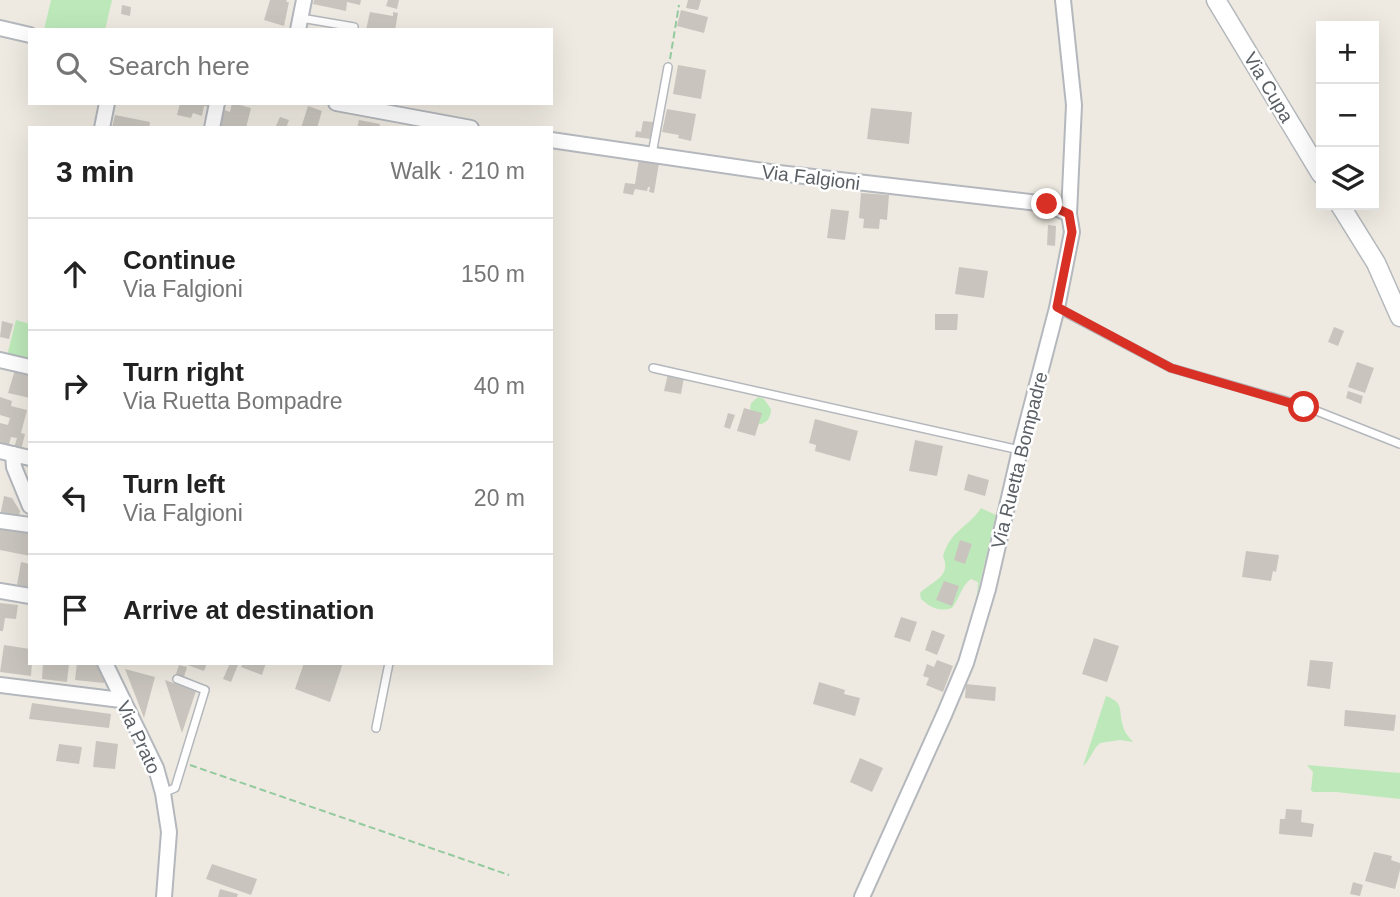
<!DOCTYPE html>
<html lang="en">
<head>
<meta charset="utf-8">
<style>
	body { margin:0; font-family:Helvetica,sans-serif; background:#f2f2f2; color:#222 }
	.controls { position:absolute; right:21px; top:21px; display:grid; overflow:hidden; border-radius:0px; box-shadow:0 7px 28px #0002 }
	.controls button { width:63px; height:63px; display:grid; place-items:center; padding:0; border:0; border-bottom:2px solid #e0e0e0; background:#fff; color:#222; font:35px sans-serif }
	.stop { position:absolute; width:21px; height:21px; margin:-16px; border:5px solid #d93025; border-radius:50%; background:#fff }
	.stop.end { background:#d93025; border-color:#fff; box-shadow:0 2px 7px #0008 }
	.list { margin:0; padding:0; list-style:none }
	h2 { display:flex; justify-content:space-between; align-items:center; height:91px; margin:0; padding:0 28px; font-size:30px }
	h2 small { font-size:23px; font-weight:400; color:#767676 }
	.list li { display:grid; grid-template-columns:46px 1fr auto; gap:21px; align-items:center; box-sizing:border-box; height:112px; padding:0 28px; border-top:2px solid #e0e0e0 }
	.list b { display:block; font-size:26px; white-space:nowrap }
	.list p { margin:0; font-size:23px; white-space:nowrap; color:#767676 }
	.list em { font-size:23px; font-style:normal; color:#767676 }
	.icon { flex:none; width:38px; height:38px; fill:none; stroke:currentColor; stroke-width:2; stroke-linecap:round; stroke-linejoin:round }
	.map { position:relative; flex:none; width:1400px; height:897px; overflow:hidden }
	.search { position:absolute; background:#fff; box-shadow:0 7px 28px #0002; left:28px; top:28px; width:525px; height:77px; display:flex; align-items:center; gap:18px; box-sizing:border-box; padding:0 24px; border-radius:0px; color:#767676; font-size:26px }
	.panel { position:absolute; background:#fff; box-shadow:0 7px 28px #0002; left:28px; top:126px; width:525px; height:539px; border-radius:0px }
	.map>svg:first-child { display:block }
</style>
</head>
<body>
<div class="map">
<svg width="1400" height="897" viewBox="0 0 1400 897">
	<rect width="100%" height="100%" fill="#eeeae1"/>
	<g fill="#bde9ba">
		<polygon points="51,0 112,0 105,30 44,30"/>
		<polygon points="16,320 30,324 30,361 7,356"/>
		<path d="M758 397 764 399 771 409C771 418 766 425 757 424L750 408 751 403Z"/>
		<path d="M981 508 996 515 977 595 978 582 971 579C962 585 959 599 952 608 939 612 931 608 921 599L920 593C932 581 952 577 943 556 952 528 967 529 981 508Z"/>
		<path d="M1106 696C1125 703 1118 710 1123 726 1124 732 1129 737 1133 742L1120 740 1100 743C1092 750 1091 759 1083 766Z"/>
		<polygon points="1307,765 1400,773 1400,799 1336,792 1313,792 1311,790 1313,772"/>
	</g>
	<g fill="#c9c5be">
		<polygon points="270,0 287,0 286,2 289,2 284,26 264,20"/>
		<polygon points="314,0 361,0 360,5 347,2 346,11 313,4"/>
		<polygon points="388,0 399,0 397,9 386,6"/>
		<polygon points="688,0 701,0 698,10 686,8"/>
		<polygon points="122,5 131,7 130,16 121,14"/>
		<polygon points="681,10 708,17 704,33 677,26"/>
		<polygon points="370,12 393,16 393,12 398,13 395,30 366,30"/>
		<polygon points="678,65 706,70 701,99 673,94"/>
		<polygon points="180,103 211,103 210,107 204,106 202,116 193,113 191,118 177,115"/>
		<polygon points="232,103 251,108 246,128 219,128 224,110 230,112"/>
		<polygon points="308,106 322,111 317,128 301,128"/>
		<polygon points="871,108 912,112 909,144 867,139"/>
		<polygon points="667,109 696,114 691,141 678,138 679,135 662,132"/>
		<polygon points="115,115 150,122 149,128 112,128"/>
		<polygon points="280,117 289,120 286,128 275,128"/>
		<polygon points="359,120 380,124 379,128 357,128"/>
		<polygon points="643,121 654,122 651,139 635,137 636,131 641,132"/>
		<polygon points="639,159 659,163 654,193 649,192 650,187 648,187 647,191 635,189 633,195 623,193 625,183 635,184"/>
		<polygon points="861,193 889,195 887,220 880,219 879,229 863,228 864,219 859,218"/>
		<polygon points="831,209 849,211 845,240 827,238"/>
		<polygon points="1048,225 1056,226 1055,246 1047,245"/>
		<polygon points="959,267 988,271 984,298 955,294"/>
		<polygon points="935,314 958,314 957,330 935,330"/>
		<polygon points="2,321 13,324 9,339 0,337"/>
		<polygon points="1334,327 1344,331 1338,346 1328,342"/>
		<polygon points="1357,362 1374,368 1365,393 1348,387"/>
		<polygon points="15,370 30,374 30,398 8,393"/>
		<polygon points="668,374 684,377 681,394 664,391"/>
		<polygon points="1348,391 1363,396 1361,404 1346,398"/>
		<polygon points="0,397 12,401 11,406 27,410 21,433 25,434 21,450 14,448 17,438 11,437 8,448 0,446 0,423 8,425 10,418 0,415"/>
		<polygon points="744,408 762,413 755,436 737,431"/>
		<polygon points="728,413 735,415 730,429 724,427"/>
		<polygon points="815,419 858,431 850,461 815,451 816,445 809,443"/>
		<polygon points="915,440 943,446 937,476 909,471"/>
		<polygon points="968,474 989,480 985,496 964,490"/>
		<polygon points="4,496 12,498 20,511 18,520 0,517"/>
		<polygon points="0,528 29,533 28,540 30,540 30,556 0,550"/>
		<polygon points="960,540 972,544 965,564 954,560"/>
		<polygon points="1246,551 1279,555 1276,572 1273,571 1271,581 1242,577"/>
		<polygon points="21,562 30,564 30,587 17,585"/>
		<polygon points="944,581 959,586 952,606 936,600"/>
		<polygon points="0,603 18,605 16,619 5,618 3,631 0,631"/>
		<polygon points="901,617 917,622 910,642 894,637"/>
		<polygon points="932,630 945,635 937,655 925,650"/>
		<polygon points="1094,638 1119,646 1107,682 1082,674"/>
		<polygon points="4,645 30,649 30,663 32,663 31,676 0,672"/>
		<polygon points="937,660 953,666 943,692 926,685 929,678 923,676 927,664 934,667"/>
		<polygon points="1310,660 1333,662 1330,689 1307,686"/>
		<polygon points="43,663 69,663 67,682 42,679"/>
		<polygon points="77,663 98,663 105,679 104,683 75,680"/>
		<polygon points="182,663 207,663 204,671"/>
		<polygon points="230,663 238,665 231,682 223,679"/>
		<polygon points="243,663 266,663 262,675 241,667"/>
		<polygon points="304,663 343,663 330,702 295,689"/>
		<polygon points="179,665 187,667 184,677 176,674"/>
		<polygon points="125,669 155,677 144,718"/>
		<polygon points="165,680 196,691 182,733"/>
		<polygon points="819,682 845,690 844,694 860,698 855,716 813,704"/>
		<polygon points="966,684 996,687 995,701 965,698"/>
		<polygon points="32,703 111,714 109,728 29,719"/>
		<polygon points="1345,710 1396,715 1394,731 1344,726"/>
		<polygon points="96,741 118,744 115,769 93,767"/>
		<polygon points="59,744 82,747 79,764 56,761"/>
		<polygon points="860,758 883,768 872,792 850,782"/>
		<polygon points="1286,809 1302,810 1301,822 1314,824 1312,837 1279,834 1280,819 1285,819"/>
		<polygon points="1374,852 1392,856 1391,860 1400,863 1400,870 1395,889 1365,881"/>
		<polygon points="212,864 257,879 251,895 206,879"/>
		<polygon points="1353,882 1363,885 1360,896 1350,894"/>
		<polygon points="220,889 238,894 237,897 218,897"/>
	</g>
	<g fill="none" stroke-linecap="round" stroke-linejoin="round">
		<defs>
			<g id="service">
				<polyline points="301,18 354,27"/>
				<polyline points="652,154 668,67"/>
				<polyline points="1057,308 1171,368 1304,406 1400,444"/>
				<polyline points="653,368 1020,450"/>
				<polyline points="376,728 389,663"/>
				<polyline points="163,793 175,788 205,690 177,679"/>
			</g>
			<g id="minor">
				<polyline points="0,28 30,35"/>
				<polyline points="298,30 304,0"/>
				<polyline points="336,103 471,128"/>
				<polyline points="102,128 107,103"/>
				<polyline points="212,128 217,103"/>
				<polyline points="551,140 770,172 1047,204 1069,214"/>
				<polyline points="0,360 30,367"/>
				<polyline points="0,451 30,458"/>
				<polyline points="13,454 14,467 30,506"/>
				<polyline points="0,521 30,525"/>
				<polyline points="0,591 30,596"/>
				<polyline points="105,663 156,768 163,793 169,832 164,897"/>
				<polyline points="0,685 121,700"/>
				<polyline points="862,897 944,715 966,663 988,589 1020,450 1057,308 1072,232 1069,214 1074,105 1063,0"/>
			</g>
			<g id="tertiary">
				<polyline points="1216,0 1321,174"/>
				<polyline points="1340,205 1376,263 1400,317"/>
			</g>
		</defs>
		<use href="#service" stroke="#b4b8bd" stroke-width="10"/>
		<use href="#minor" stroke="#b4b8bd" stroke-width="18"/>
		<use href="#tertiary" stroke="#b4b8bd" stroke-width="21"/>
		<g stroke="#93ca9e" stroke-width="2" stroke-dasharray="7 3.5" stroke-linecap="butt">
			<polyline points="670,59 679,5"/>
			<polyline points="190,765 509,875"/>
		</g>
		<use href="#service" stroke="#fff" stroke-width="7"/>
		<use href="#minor" stroke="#fff" stroke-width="14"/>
		<use href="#tertiary" stroke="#fff" stroke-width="18"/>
	</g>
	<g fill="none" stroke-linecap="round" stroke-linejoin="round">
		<polyline stroke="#d93025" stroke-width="9" points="1047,204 1069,214 1072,232 1057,307 1171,368 1304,407"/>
	</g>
	<g text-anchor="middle" stroke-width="5" stroke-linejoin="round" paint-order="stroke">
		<g font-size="19" fill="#595f64" stroke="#fff">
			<text transform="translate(1269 87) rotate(59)" y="7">Via Cupa</text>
			<text transform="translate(811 177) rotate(7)" y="7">Via Falgioni</text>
			<text transform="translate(1019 460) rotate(-76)" y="7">Via Ruetta Bompadre</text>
			<text transform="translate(139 737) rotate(65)" y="7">Via Prato</text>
		</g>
	</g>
</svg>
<div class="controls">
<button>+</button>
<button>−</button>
<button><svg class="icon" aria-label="layers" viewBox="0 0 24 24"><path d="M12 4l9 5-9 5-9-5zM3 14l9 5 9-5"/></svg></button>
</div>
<div class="stop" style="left:1304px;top:407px"></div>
<div class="stop end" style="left:1047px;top:204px"></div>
<div class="search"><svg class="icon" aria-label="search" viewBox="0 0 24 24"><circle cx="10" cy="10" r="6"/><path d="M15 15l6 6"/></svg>Search here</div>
<section class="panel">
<h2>3 min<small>Walk · 210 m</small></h2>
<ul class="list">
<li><svg class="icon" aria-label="ahead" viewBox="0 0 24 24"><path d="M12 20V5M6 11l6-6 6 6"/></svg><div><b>Continue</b><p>Via Falgioni</p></div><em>150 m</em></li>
<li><svg class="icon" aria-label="right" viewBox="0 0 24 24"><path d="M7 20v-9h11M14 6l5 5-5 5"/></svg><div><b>Turn right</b><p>Via Ruetta Bompadre</p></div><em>40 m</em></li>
<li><svg class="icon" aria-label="left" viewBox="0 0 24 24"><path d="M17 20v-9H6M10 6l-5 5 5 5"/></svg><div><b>Turn left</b><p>Via Falgioni</p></div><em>20 m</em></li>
<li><svg class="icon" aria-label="arrive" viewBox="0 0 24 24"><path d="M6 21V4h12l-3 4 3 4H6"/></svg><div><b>Arrive at destination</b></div></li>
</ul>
</section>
</div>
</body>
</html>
